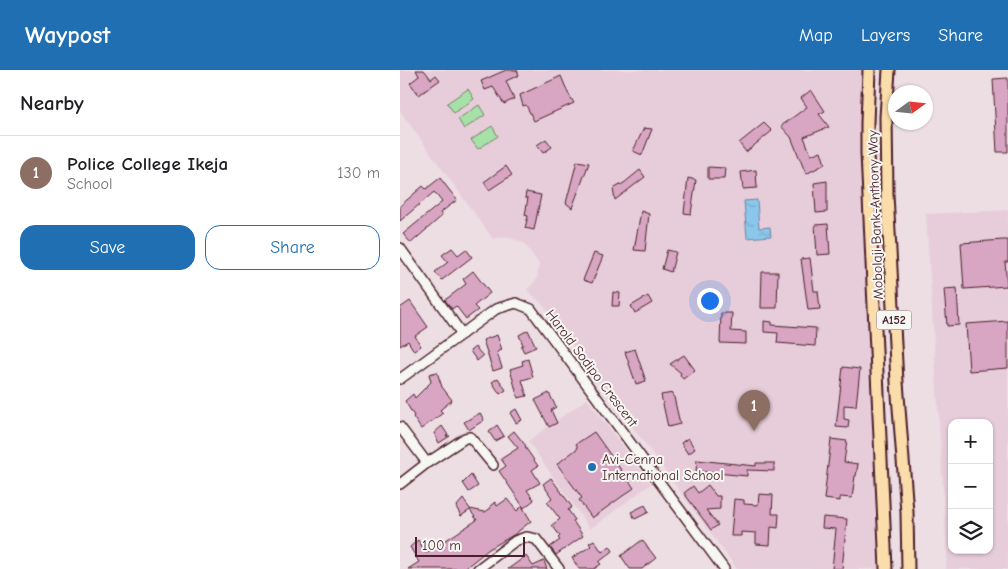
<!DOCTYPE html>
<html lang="en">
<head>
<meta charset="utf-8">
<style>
	body { margin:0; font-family:"Comic Neue",sans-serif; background:#f2f2f2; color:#202124 }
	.controls { position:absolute; right:15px; bottom:15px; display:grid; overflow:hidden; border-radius:10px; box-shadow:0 1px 4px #0004 }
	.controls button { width:45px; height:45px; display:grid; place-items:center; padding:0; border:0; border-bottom:1px solid #e0e0e0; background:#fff; color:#202124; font:25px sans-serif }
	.compass { position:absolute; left:488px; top:15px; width:45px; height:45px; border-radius:50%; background:#fff; box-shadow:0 1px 4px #0004; rotate:75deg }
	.scale { position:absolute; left:15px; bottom:12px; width:110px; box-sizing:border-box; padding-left:5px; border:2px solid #4a1f2b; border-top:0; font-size:14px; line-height:18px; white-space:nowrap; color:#4a1f2b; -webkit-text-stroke:4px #f6f6f2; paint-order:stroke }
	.you { position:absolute; left:309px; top:230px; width:18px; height:18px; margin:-12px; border:4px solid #fff; border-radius:50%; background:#1a73e8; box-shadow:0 0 0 8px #1a73e833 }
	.badge { display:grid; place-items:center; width:32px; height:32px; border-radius:50%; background:#1f6fb2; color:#fff; font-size:16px; font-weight:700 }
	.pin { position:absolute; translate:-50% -41px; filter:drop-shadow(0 1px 2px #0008) }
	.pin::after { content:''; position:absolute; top:26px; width:18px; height:15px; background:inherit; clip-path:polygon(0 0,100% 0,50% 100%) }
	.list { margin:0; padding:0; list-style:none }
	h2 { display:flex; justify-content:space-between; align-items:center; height:65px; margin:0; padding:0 20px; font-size:21px }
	h2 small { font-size:16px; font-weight:400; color:#757577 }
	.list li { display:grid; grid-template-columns:32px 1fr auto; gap:15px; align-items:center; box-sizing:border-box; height:75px; padding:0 20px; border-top:1px solid #e0e0e0 }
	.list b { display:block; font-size:19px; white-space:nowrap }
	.list p { margin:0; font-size:16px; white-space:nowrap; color:#757577 }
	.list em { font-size:16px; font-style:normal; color:#757577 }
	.actions { display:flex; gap:10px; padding:15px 20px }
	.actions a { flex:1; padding:11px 0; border:1px solid #1f6fb2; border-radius:15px; text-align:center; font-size:18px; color:#1f6fb2 }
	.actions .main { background:#1f6fb2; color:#fff }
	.icon { flex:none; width:28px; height:28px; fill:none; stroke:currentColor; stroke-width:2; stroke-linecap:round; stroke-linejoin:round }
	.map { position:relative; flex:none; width:608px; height:499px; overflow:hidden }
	header { display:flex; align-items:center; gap:30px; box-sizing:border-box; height:70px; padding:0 25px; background:#1f6fb2; color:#fff }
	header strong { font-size:24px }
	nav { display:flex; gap:28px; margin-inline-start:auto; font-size:18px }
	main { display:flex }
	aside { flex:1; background:#fff }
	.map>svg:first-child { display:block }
</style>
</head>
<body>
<header>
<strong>Waypost</strong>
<nav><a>Map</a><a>Layers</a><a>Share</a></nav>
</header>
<main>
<aside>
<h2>Nearby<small></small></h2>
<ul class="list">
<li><span class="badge" style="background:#8d6e63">1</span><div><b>Police College Ikeja</b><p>School</p></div><em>130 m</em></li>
</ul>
<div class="actions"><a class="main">Save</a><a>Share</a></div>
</aside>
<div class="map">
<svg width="608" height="499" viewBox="0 0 608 499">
	<defs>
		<pattern id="water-ripples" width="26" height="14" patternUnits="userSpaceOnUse" patternTransform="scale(1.25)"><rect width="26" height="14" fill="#8ac7ea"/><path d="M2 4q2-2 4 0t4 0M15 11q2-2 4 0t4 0" fill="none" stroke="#79aac9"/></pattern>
	</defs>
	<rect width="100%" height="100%" fill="#eddee4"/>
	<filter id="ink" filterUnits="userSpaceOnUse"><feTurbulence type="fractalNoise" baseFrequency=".02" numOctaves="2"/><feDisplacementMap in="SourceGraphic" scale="10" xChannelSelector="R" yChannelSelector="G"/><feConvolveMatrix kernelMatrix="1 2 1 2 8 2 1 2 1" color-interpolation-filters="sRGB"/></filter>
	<g filter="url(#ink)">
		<g fill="#e7cdda" fill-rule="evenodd">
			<polygon points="0,0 462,0 460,25 460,87 478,499 337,499 143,235 127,220 137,209 139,194 124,173 107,167 93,169 0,41"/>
			<path d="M608 140V499H546L547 483 526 144ZM552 353H589V480H552Z"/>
			<polygon points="187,329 251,414 190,459 128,371"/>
		</g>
		<g fill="#a6e1a7" stroke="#788069">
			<polygon points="68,19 74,29 54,43 47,33"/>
			<polygon points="79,35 85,45 64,59 58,49"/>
			<polygon points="92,56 98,66 78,79 71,70"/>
		</g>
		<polygon fill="url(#water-ripples)" stroke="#70849e" points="357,130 359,158 370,157 371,166 347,168 344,131"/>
		<g fill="#d8a6c3" stroke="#4a1f2b">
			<polygon points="16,0 24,0 31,9 36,5 40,10 19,25 10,13 19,6"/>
			<polygon points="106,0 117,0 119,5 106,11 114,29 104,34 93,17 85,20 81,11"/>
			<polygon points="161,6 168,23 174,33 134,51 126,35 123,36 120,25"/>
			<polygon points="608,8 608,82 597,82 593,9"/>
			<polygon points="411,20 425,41 419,44 429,57 404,67 411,85 421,81 425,94 406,104 391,67 381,56 407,37 401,28"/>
			<polygon points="364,53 372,61 346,82 339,73"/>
			<polygon points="244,58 252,59 242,85 233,81"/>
			<polygon points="146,69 152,77 143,83 137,75"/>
			<polygon points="177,91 189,93 172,138 166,133"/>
			<polygon points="106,96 112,105 89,120 84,112"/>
			<polygon points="308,97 325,98 324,109 308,109"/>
			<polygon points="240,100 245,107 215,130 213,119 224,113"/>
			<polygon points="356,100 357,118 343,119 341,102"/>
			<polygon points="40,108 57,130 40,143 42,146 11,173 3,164 42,132 34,122 0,151 0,136 23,116 26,119"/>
			<polygon points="288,108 296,110 291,144 284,143"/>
			<polygon points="427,111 427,142 416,143 414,113"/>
			<polygon points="126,122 141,125 134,160 125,158 128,146 125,145 128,128 125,128"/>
			<polygon points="241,141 249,144 245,181 234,180"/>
			<polygon points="428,154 430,184 417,185 415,155"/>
			<polygon points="603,170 608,170 608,192 605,192 607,216 564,219 561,173"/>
			<polygon points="52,178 58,185 66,179 72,187 42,210 35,202 48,192 42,185"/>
			<polygon points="267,180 276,182 271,202 262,199"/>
			<polygon points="194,183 203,186 192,213 183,210"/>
			<polygon points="410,188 414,221 418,221 420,239 408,240 401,189"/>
			<polygon points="73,201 90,223 74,236 78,240 66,249 56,236 52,239 45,230 66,214 63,209"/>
			<polygon points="362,202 378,202 377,238 361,238"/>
			<polygon points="557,218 559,255 547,256 544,219"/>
			<polygon points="213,222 220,223 219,236 212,236"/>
			<polygon points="248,226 252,233 235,243 231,236"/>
			<polygon points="10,231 28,257 15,266 21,276 14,281 8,271 0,276 0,238"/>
			<polygon points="321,243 332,243 331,261 346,262 346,274 320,273"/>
			<polygon points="364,251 372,252 372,255 416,258 415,276 377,273 378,263 364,262"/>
			<polygon points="608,251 608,298 569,301 566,254"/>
			<polygon points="128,260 136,277 124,282 121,276 123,275 119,265"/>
			<polygon points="97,265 102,280 97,282 102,298 93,301 83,270"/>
			<polygon points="75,277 83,286 77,291 70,281"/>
			<polygon points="235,279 246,311 236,314 225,282"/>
			<polygon points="284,285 295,300 283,309 280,305 281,303 270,294"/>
			<polygon points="128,289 133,307 122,310 127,326 118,328 110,299 123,295 122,291"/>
			<polygon points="443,297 460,299 456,336 444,335 444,349 449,350 448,358 436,357"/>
			<polygon points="37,302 42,317 52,330 40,340 43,343 21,359 13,347 14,346 5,331 13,324 15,328 31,312 29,304"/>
			<polygon points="98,308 106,320 100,324 92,312"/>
			<polygon points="149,323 156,337 151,340 157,353 149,357 135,330"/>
			<polygon points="273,323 280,354 268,357 261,325"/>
			<polygon points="116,339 122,350 116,353 110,343"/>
			<polygon points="80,343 84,350 69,360 64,352"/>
			<polygon points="97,355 104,366 95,371 89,362"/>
			<polygon points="42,356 48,365 46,366 50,366 39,373 34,363"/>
			<polygon points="114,361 126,376 125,377 138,396 132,400 140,413 127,420 134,430 124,438 99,401 106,396 101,389 118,378 108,366"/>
			<polygon points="194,362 234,418 192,448 179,430 182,428 157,394 178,378 176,374"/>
			<polygon points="288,368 295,379 288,384 281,373"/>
			<polygon points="431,369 447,371 444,392 458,394 456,406 455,406 452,428 440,427 440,431 424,429"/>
			<polygon points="297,390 356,396 356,393 374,393 374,401 347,400 347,406 296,401"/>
			<polygon points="71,405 78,416 69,422 63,413"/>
			<polygon points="151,408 172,437 168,440 175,450 173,451 183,466 156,485 150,477 160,470 158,468 160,466 152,455 160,449 147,432 152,428 143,414"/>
			<polygon points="308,415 316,426 320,426 320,439 306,440 318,455 311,460 284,423 293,416 298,423"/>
			<polygon points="359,424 373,425 372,444 379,444 378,458 371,457 370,475 356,474 356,463 341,462 341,466 331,466 334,429 344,430 344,434 358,435"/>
			<polygon points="63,429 70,439 85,442 91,438 90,436 95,432 97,436 107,429 117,441 122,436 131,451 115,464 89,479 64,499 8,499 19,492 10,477 18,470 26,483 77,450 70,440 61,446 56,437"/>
			<polygon points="245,435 249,442 235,449 231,442"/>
			<polygon points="423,447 447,449 442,499 432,499 436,459 422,458"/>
			<polygon points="194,470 202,482 210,476 213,481 199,492 201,494 194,499 179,499 172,488 191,476 189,473"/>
			<polygon points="242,470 256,488 242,499 230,499 221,486"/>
			<polygon points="126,486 133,496 144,491 147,499 108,499"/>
		</g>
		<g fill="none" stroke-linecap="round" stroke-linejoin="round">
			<defs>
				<g id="minor">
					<polyline points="0,178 62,264"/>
					<polyline points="0,309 96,239 116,233 131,239 324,499"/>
					<polyline points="0,357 27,393"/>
					<polyline points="0,414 27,393 65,368 70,367 93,395"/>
					<polyline points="78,499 115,471 126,467 136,469 159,499"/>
				</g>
				<g id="major">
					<polyline points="469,0 467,53 467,83 486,499"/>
					<polyline points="489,0 486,47 487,124 497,312 507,442 508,499"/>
				</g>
			</defs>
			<use href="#minor" stroke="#4a1f2b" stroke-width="12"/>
			<use href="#major" stroke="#4a1f2b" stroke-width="15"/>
			<use href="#minor" stroke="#f6f6f2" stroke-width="9"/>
			<use href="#major" stroke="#fbddab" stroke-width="11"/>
		</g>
	</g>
	<circle fill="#1f6fb2" stroke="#f6f6f2" stroke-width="2" cx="192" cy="397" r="5"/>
	<g text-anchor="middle" stroke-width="4" stroke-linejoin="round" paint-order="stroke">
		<rect fill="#f6f6f2" stroke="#7e6067" stroke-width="1" x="476.5" y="240.5" width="35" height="19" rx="4"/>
		<g font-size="12" font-weight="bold" fill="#4a1f2b">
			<text x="494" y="254">A152</text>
		</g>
		<g font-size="14" fill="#4a1f2b" stroke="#f6f6f2">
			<text transform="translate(475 145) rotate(-92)" y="5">Mobolaji Bank-Anthony Way</text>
			<text transform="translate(192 298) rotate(53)" y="5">Harold Sodipo Crescent</text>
		</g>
		<g font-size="14" fill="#4a1f2b" stroke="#f6f6f2" text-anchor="start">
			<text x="202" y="394">Avi-Cenna<tspan x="202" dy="16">International School</tspan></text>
		</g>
	</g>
</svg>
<div class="controls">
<button>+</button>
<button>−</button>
<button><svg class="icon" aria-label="layers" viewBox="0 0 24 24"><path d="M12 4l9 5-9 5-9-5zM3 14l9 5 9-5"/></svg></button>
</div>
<svg class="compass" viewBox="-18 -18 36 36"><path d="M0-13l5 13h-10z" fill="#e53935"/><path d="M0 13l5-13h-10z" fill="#757577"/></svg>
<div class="scale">100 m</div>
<div class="you"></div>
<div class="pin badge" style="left:354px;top:361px;background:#8d6e63">1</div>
</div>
</main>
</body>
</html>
